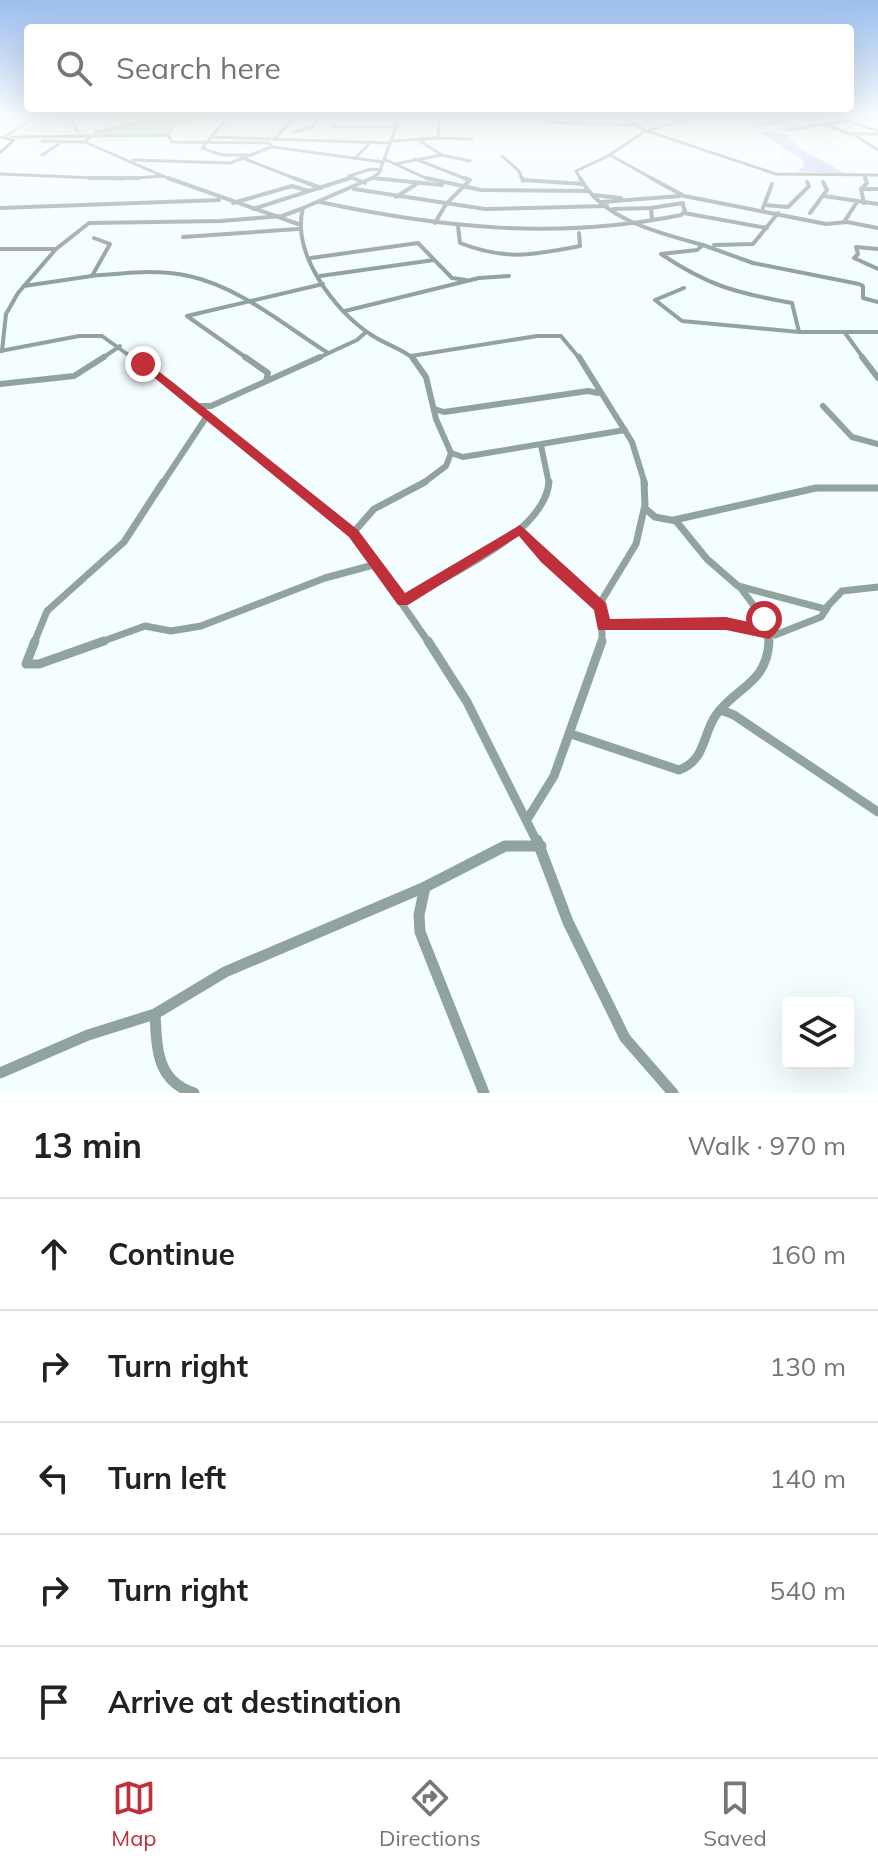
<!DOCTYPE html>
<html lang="en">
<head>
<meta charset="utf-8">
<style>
	body { margin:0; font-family:Mulish,sans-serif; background:#f2f2f2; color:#222 }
	.controls { position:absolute; right:24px; bottom:24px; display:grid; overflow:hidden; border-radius:8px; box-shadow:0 8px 32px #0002 }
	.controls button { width:72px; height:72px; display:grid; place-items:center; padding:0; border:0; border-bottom:2px solid #e0e0e0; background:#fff; color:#222; font:40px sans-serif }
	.stop { position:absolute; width:24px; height:24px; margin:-18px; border:6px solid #c0303a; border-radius:50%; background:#fff }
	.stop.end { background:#c0303a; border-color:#fff; box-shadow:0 2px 8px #0008 }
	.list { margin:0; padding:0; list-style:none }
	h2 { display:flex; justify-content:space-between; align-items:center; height:104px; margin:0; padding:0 32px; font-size:34px }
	h2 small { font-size:26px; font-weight:400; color:#767676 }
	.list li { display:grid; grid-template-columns:52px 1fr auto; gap:24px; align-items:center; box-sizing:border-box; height:112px; padding:0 32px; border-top:2px solid #e0e0e0 }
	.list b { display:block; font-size:30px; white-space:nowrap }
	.list em { font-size:26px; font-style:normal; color:#767676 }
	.icon { flex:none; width:44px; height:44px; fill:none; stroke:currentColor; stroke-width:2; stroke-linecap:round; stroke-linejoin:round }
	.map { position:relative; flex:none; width:878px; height:1093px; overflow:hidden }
	.search { position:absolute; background:#fff; box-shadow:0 8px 32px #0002; left:24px; right:24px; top:24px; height:88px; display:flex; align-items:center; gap:20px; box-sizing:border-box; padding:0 28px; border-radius:8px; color:#767676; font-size:30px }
	.sheet { height:664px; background:#fff }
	nav { display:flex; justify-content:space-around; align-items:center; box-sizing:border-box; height:112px; border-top:2px solid #e0e0e0; background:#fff; font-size:22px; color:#767676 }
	nav a { display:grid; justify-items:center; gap:4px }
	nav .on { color:#c0303a }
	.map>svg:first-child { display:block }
</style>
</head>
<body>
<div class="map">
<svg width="878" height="1093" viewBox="0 0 878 1093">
	<rect width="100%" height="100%" fill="#f4fdff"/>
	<polygon fill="#a0d49c" points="163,116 222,116 177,124 170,135 91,136"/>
	<polygon fill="#c9cef7" points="766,131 785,134 801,149 846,174 797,171 804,166 802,159 759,132"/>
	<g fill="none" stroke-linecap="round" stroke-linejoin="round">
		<g stroke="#91a39e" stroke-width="3">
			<polyline points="2,116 37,117 4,137"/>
			<polyline points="69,116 80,136"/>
			<polyline points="229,116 202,148 222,155 247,155"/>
			<polyline points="619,116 647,131 776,174 878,175"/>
			<polyline points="547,122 632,125"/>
			<polyline points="823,124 850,134 878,134"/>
			<polyline points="759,125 806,116"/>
			<polyline points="333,127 398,127"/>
			<polyline points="786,130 852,120"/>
			<polyline points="294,132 312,127 321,116"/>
			<polyline points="95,133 160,116"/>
			<polyline points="853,134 878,150"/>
			<polyline points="11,137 168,135 172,142 269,143 273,147 383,162"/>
			<polyline points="90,137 85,142 172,180"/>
			<polyline points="211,137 390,143"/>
			<polyline points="276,138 295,116"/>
			<polyline points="437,138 472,139"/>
			<polyline points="42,141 85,142"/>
			<polyline points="391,141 438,138 439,116"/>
			<polyline points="420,141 442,155"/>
			<polyline points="42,155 59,144"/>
			<polyline points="610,155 655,180"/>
			<polyline points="502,156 519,171 522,180"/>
			<polyline points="355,158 371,142"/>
			<polyline points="245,159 299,180"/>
			<polyline points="384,159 430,180"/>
			<polyline points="415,159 469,180"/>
			<polyline points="133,160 230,163 271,147"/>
			<polyline points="395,164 442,155 470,161"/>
			<polyline points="0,174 120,179 164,176"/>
			<polyline points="865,176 866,180"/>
			<polyline points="373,178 390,180"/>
			<polyline points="345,180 350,178"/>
			<polyline points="357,180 349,176 371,169 381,170"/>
			<polyline points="369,180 379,173 400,116"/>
			<polyline points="581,180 576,171 608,156 645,131 699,116"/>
		</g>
		<g stroke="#91a39e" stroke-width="4">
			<polyline points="89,178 139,178"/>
			<polyline points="168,178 298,224"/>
			<polyline points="294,178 321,188"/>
			<polyline points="353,178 365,183"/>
			<path d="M372 178 303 208C291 253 334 310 370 334 384 344 401 348 414 359"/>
			<polyline points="373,178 442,185"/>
			<polyline points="426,178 481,190 588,191"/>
			<polyline points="522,178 523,181"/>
			<path d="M580 178C603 220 659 233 703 245L697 250 661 254C709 286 736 293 792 303L799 332"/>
			<polyline points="651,178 684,196 826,224 847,222 878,228"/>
			<polyline points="523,180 584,184"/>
			<polyline points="354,189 485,209 607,206"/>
			<polyline points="861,189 878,189"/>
			<polyline points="593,195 621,198"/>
			<polyline points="824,196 878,204"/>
			<polyline points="396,197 418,183"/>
			<path d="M320 202C442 228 558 240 681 215L685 211 683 205"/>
			<polyline points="602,202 680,196"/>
			<polyline points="233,203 292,186 309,191"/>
			<polyline points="864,203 861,189 867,183 865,178"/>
			<polyline points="765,205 788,207 809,186 807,182"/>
			<polyline points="0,208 219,200"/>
			<polyline points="763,208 772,184"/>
			<polyline points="253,209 350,178"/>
			<polyline points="613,209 651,208"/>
			<polyline points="684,213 767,228"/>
			<polyline points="810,213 827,190 823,182"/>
			<polyline points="652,220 651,208 683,203"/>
			<polyline points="844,222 857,202"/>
			<polyline points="435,223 446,204 470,180 464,178"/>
			<path d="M458 226 460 243C507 261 532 255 580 246L579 233"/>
			<polyline points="183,237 298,229"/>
			<polyline points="703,245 753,263 859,284 863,286 863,298 878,302"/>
			<polyline points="714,245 753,244 778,213"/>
			<polyline points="0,249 56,249"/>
			<polyline points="878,249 856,247 858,254 854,258 878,269"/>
			<polyline points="311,258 418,243 452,278 466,280"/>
			<path d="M91 276C123 273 157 269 189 276 240 287 285 326 328 353"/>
			<polyline points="320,276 434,260"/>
			<polyline points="24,286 92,276 110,244 94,238"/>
			<polyline points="684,288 655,300 682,321 799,332 878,332"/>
			<polyline points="345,311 479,278 509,276"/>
			<polyline points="845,333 864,359"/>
			<polyline points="0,351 79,336 102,336 134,359"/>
			<polyline points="2,351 6,314 18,293 56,249 89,223 221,221 282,216 301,209"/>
			<polyline points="411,356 537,336 561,336 580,359"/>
			<polyline points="101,359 120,346"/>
			<polyline points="248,359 187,316 323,284"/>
			<polyline points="316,359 357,340 366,332"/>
		</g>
		<g stroke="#91a39e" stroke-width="6">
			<polyline points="131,357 172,385 294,484"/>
			<polyline points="245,357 268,373 266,381"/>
			<polyline points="412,357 426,377 436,419 451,453 446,466 422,484"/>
			<polyline points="579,357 632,442 645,484"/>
			<polyline points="862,357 878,378"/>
			<polyline points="0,384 74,376 104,357"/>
			<polyline points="195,406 211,406 320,357"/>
			<polyline points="823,406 852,437 878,444"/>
			<polyline points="434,409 444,412 588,391 598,393"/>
			<polyline points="541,445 549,484"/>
			<polyline points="451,453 463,457 625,430"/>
			<polyline points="162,484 207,416"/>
		</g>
		<g stroke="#91a39e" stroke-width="7">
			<polyline points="291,482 353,533 429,643"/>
			<polyline points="647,510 655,517 676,521 707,559 738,586 825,609 842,591 878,587"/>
			<polyline points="674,520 816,488 878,488"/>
			<polyline points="520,529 601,608"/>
			<polyline points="353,533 374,509 425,482"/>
			<polyline points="740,587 760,614 769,643"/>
			<path d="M403 601C444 577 545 534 549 482"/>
			<polyline points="604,625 726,623 775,635 821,617 827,608"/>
			<polyline points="34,643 47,611 124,542 163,482"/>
			<polyline points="98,643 145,626 171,631 201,626 325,578 377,564"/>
			<polyline points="602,643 602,600 636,544 645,505 644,482"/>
		</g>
		<g stroke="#91a39e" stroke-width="9">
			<polyline points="35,641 26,664 39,664 104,641"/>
			<polyline points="428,641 467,702 537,842"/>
			<polyline points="721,710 734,715 878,812"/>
			<path d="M571 734 679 770C706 760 702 735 716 715 737 686 767 684 769 641"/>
			<polyline points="528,818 554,776 602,641"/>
		</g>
		<g stroke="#91a39e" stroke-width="11">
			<polyline points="537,840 568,922 625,1038 673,1093"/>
			<polyline points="425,887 419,915 420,932 484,1093"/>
			<path d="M155 1014C157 1048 156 1081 194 1093"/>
			<polyline points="0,1073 88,1035 155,1014 225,972 425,887 505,846 541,846"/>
		</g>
		<g fill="#5e7871" fill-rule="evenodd">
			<polygon points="829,116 834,116 878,130 878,132"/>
			<polygon points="0,136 16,140 0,154 0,151 11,141 0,138"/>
		</g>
	</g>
	<linearGradient id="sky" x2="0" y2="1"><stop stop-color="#9bbeee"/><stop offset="0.43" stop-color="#fafeff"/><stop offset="1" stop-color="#fafeff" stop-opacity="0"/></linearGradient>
	<rect width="878" height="269" fill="url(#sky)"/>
	<polygon fill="#c0303a" points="140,362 147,362 358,530 405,593 520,525 606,603 610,619 726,617 758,624 757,619 764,613 769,614 776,633 769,639 726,630 598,630 594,610 541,562 519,536 408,605 398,605 349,537 140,366"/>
</svg>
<div class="controls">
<button><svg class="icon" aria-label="layers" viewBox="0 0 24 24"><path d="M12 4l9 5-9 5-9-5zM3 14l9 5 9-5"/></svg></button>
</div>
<div class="stop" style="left:764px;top:619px"></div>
<div class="stop end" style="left:143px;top:364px"></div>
<div class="search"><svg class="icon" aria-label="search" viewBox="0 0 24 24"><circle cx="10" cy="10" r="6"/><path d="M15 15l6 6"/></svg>Search here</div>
</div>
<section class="sheet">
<h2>13 min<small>Walk · 970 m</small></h2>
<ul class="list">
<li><svg class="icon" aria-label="ahead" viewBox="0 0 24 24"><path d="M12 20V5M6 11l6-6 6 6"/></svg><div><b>Continue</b></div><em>160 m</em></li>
<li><svg class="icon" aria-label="right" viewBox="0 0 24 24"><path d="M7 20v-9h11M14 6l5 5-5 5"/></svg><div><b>Turn right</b></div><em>130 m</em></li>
<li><svg class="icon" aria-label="left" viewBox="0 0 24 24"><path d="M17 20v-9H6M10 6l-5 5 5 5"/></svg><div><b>Turn left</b></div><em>140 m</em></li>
<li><svg class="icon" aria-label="right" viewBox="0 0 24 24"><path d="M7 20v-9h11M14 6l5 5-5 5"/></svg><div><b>Turn right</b></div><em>540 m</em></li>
<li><svg class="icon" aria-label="arrive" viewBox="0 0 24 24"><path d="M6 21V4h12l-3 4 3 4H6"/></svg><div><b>Arrive at destination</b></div></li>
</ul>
</section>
<nav>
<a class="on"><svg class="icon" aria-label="map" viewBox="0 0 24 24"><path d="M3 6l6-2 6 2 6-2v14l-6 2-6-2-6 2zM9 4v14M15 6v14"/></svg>Map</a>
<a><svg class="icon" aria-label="directions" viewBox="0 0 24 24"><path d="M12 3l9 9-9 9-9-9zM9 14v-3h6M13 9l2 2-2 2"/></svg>Directions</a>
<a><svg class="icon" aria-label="saved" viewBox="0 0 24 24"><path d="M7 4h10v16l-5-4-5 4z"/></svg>Saved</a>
</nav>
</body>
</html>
